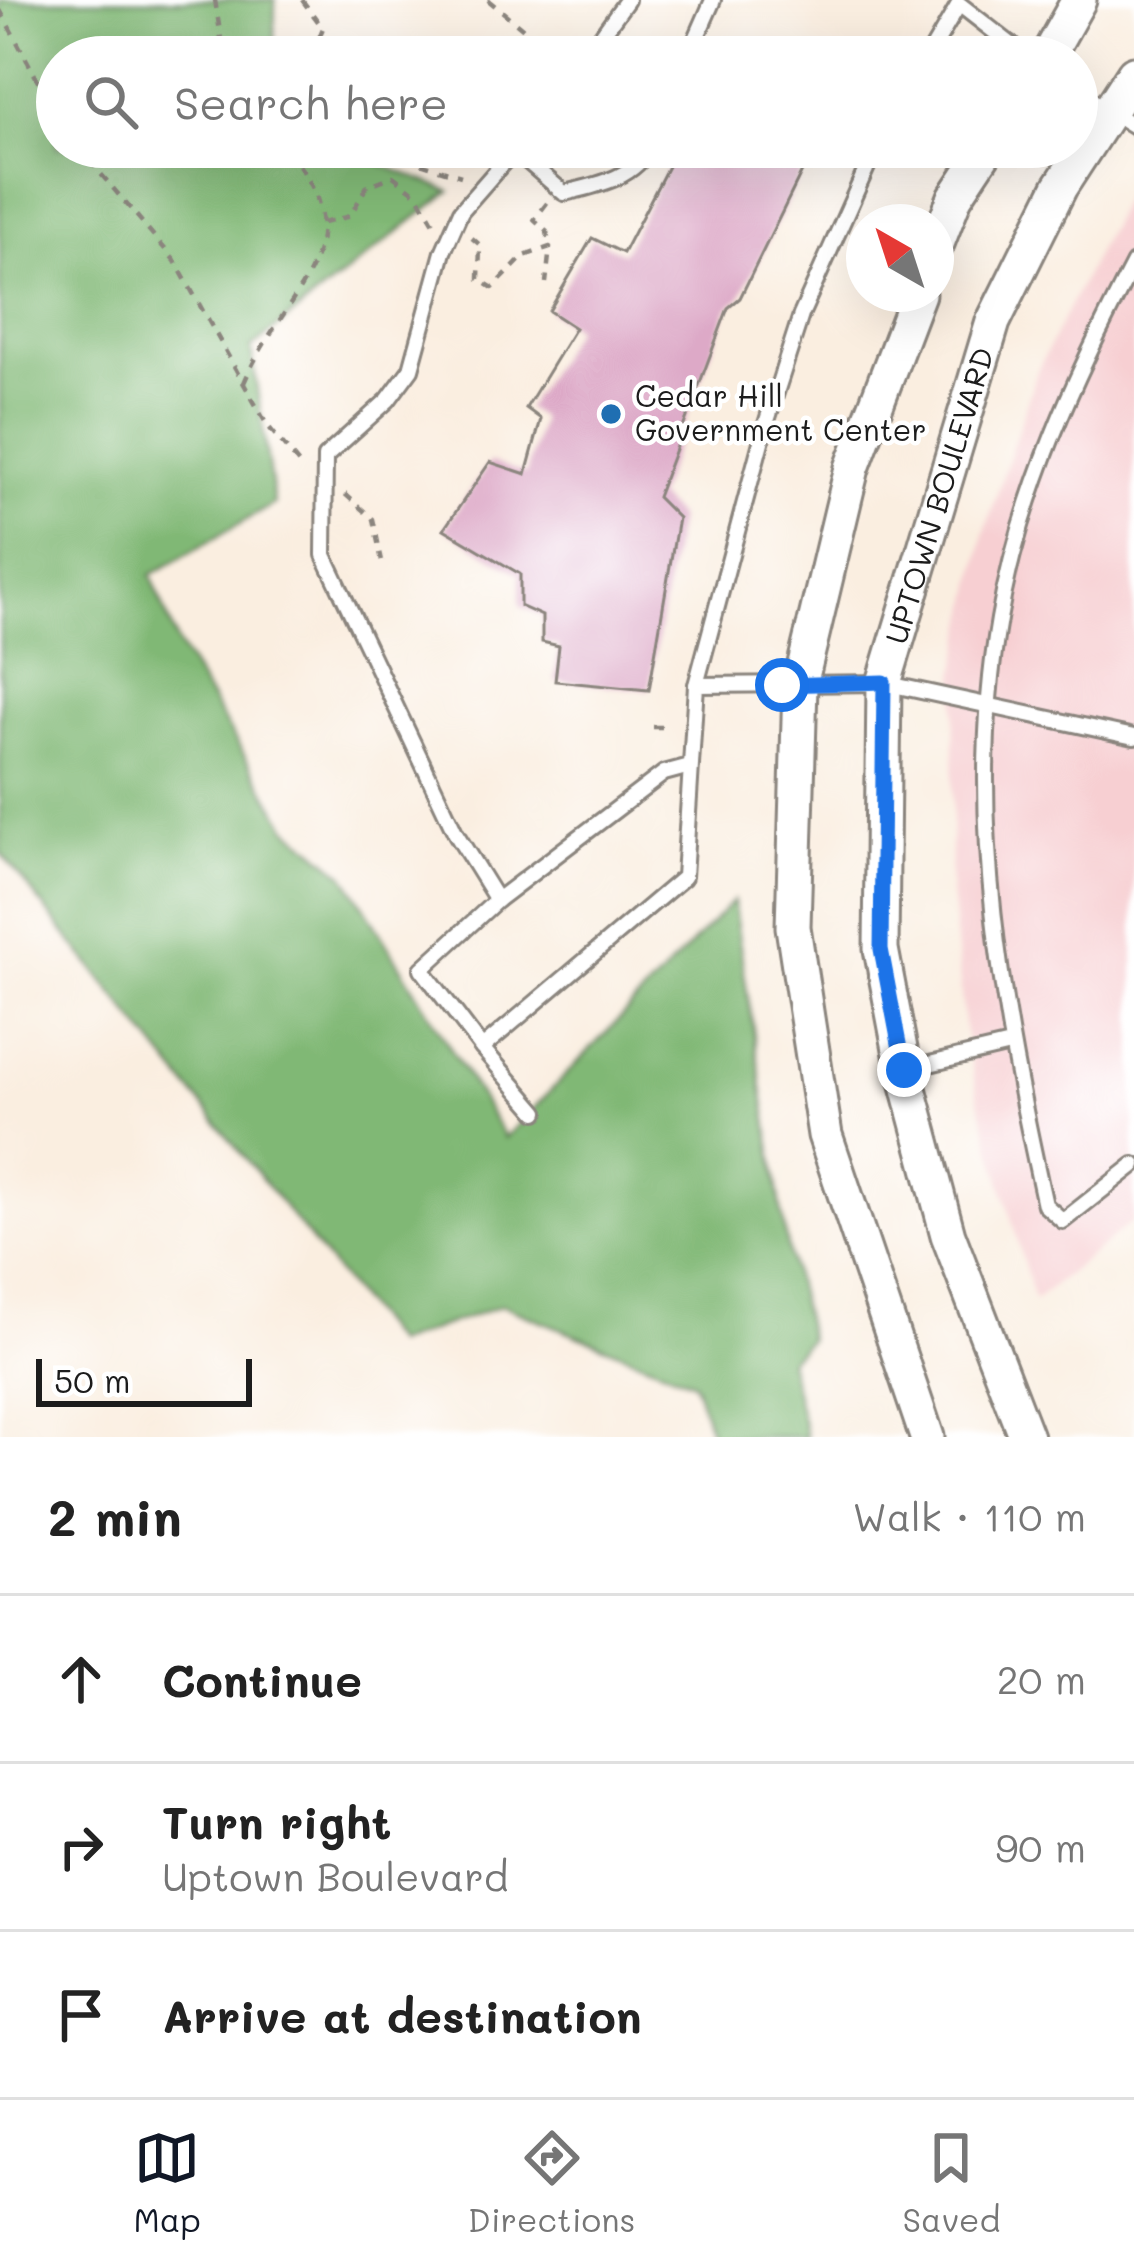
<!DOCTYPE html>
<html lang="en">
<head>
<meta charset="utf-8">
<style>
	body { margin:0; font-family:Mali,sans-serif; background:#f6f6f6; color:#222 }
	.compass { position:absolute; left:846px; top:204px; width:108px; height:108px; border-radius:50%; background:#fff; box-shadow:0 12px 48px #0002; rotate:321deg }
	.scale { position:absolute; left:36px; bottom:30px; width:216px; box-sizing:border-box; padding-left:12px; border:6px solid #1c1c1c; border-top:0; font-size:33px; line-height:42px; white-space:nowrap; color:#1c1c1c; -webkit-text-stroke:9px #fff; paint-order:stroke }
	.stop { position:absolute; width:36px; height:36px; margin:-27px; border:9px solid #1a73e8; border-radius:50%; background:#fff }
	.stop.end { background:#1a73e8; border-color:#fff; box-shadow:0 3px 12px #0008 }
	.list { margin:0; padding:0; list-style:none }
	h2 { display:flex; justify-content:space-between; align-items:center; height:156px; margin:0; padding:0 48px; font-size:51px }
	h2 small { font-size:39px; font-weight:400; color:#767676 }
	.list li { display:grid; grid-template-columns:78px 1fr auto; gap:36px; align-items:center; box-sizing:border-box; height:168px; padding:0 48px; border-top:3px solid #e0e0e0 }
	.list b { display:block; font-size:45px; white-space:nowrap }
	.list p { margin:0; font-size:39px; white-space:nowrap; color:#767676 }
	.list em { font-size:39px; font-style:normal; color:#767676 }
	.icon { flex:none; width:66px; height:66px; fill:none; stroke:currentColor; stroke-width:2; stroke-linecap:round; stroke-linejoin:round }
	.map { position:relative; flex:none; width:1134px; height:1437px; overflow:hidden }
	.search { position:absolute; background:#fff; box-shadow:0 12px 48px #0002; left:36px; right:36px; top:36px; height:132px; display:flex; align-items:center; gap:30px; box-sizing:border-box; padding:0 42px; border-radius:66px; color:#767676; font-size:45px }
	.sheet { height:660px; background:#fff }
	nav { display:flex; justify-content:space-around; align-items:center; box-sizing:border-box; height:168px; border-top:3px solid #e0e0e0; background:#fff; font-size:33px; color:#767676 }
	nav a { display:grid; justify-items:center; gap:6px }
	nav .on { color:#111827 }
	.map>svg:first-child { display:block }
</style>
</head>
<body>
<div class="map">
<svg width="1134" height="1437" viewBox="0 0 1134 1437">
	<rect width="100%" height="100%" fill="#fff"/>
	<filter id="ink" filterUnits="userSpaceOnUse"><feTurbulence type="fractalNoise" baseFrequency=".00833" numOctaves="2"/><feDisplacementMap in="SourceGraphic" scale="24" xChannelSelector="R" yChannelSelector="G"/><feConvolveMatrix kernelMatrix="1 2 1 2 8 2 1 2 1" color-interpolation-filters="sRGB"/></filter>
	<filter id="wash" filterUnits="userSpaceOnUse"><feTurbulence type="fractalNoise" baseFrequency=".004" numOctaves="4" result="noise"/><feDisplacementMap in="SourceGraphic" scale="48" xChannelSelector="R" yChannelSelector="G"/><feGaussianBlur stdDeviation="2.7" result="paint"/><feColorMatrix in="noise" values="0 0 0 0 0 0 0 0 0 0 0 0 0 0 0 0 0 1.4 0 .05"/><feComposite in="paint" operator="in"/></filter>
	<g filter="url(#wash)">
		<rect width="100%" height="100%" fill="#faeee0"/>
		<polygon fill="#f7cfd2" points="1134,177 1134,1220 1034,1301 977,1094 964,1025 950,881 956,674 984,534 1037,371"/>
		<polygon fill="#80b874" stroke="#4e6a48" stroke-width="3" points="0,0 275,0 274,57 57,57 57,147 337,147 450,191 251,348 274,504 151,575 178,645 288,828 345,875 505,1138 733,901 787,1246 809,1340 788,1360 806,1437 712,1437 694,1382 502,1305 394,1344 0,852"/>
		<g id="blocks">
			<polygon fill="#dda9c7" points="678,147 814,147 740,298 728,308 657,497 678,518 649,690 555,681 559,646 542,642 542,616 520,606 520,574 444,529 490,462 526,474 541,419 526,408 575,328 549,311 592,238 623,253"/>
		</g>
	</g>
	<g filter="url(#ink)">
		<use href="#blocks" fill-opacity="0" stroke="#8b857e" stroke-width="3"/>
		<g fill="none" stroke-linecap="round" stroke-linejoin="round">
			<defs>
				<g id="service">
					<polyline points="586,57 627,0"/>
					<polyline points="688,57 713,0"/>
					<polyline points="928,57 959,4 1027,57"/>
					<polyline points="1077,91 1134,126"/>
					<polyline points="517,147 461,211 443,252 411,369 388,400 325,457 324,555 456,834 497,900 422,969 482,1048 684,877 696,685 884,683 1134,737"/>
					<path d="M527 147V161L564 193C594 186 636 178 649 147"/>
					<path d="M1134 263C1076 374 1020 494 999 619 965 815 1003 1014 1045 1205L1063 1221 1134 1165"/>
					<polyline points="696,685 765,427 801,315 876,147"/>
					<polyline points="497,900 664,773 690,766"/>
					<polyline points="482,1048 537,1112"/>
					<polyline points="904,1070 1010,1045"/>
				</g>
				<g id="tertiary">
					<polyline points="1047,57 1079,0"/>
					<polyline points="936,246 955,197 988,147"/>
					<polyline points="918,294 852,468 800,685 793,927 825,1135 927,1437"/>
					<path id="s1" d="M1026 1437 948 1235 904 1070 881 949 884 683 993 322 1060 187 1134 73"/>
				</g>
			</defs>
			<use href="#service" stroke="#8b857e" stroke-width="20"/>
			<use href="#tertiary" stroke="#8b857e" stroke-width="39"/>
			<g stroke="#8b857e" stroke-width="4.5" stroke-dasharray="9 9" stroke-linecap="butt">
				<polyline points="215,0 224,57"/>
				<polyline points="302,0 323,28 311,57"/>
				<polyline points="488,0 558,57"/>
				<polyline points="0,10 57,116"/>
				<polyline points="78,147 175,261 267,425 304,470"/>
				<polyline points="370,147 461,176"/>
				<polyline points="547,203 534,220 547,232 550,247"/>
				<polyline points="323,223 350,216 367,186 393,176 417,194 434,223"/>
				<polyline points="472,238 480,245 479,279 493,288 524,256 550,247 546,283"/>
				<path d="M244 383C281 293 373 245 284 147"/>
				<polyline points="345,494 373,519 382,561"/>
				<polyline points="653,727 671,727"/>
			</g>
			<use href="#service" stroke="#fff" stroke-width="14"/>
			<use href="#tertiary" stroke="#fff" stroke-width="33"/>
		</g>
	</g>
	<g fill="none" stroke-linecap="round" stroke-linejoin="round" filter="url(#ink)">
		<polyline stroke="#1a73e8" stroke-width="15" points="782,685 884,682 881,949 904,1070"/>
	</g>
	<circle fill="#1f6fb2" stroke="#fff" stroke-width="4.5" cx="611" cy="414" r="12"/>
	<g text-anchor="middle" stroke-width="9" stroke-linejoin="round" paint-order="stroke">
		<g font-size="30" fill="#1c1c1c" stroke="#fff" text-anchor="start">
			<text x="635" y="407">Cedar Hill<tspan x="635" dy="34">Government Center</tspan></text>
		</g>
		<g font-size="30" fill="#1c1c1c" stroke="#fff">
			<text dy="10" stroke="none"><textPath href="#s1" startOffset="972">UPTOWN BOULEVARD</textPath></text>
		</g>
	</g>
</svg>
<svg class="compass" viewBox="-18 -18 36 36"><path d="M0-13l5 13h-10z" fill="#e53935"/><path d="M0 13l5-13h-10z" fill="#767676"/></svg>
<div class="scale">50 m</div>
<div class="stop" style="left:782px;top:685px"></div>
<div class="stop end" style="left:904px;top:1070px"></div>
<div class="search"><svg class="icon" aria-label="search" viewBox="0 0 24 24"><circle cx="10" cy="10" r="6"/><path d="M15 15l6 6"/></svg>Search here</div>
</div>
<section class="sheet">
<h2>2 min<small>Walk · 110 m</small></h2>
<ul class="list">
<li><svg class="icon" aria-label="ahead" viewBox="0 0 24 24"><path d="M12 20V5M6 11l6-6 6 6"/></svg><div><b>Continue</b></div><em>20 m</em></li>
<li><svg class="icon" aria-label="right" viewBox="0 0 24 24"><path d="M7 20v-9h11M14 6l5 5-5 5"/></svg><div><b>Turn right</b><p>Uptown Boulevard</p></div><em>90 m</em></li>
<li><svg class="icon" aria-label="arrive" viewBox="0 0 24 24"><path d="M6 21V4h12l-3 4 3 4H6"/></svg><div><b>Arrive at destination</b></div></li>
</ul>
</section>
<nav>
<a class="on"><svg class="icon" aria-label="map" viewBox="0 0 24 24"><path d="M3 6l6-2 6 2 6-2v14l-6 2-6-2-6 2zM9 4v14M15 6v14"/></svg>Map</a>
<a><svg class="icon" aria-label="directions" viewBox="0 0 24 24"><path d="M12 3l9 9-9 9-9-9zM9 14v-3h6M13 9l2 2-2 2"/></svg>Directions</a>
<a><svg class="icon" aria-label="saved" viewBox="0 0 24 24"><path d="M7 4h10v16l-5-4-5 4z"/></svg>Saved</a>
</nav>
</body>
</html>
